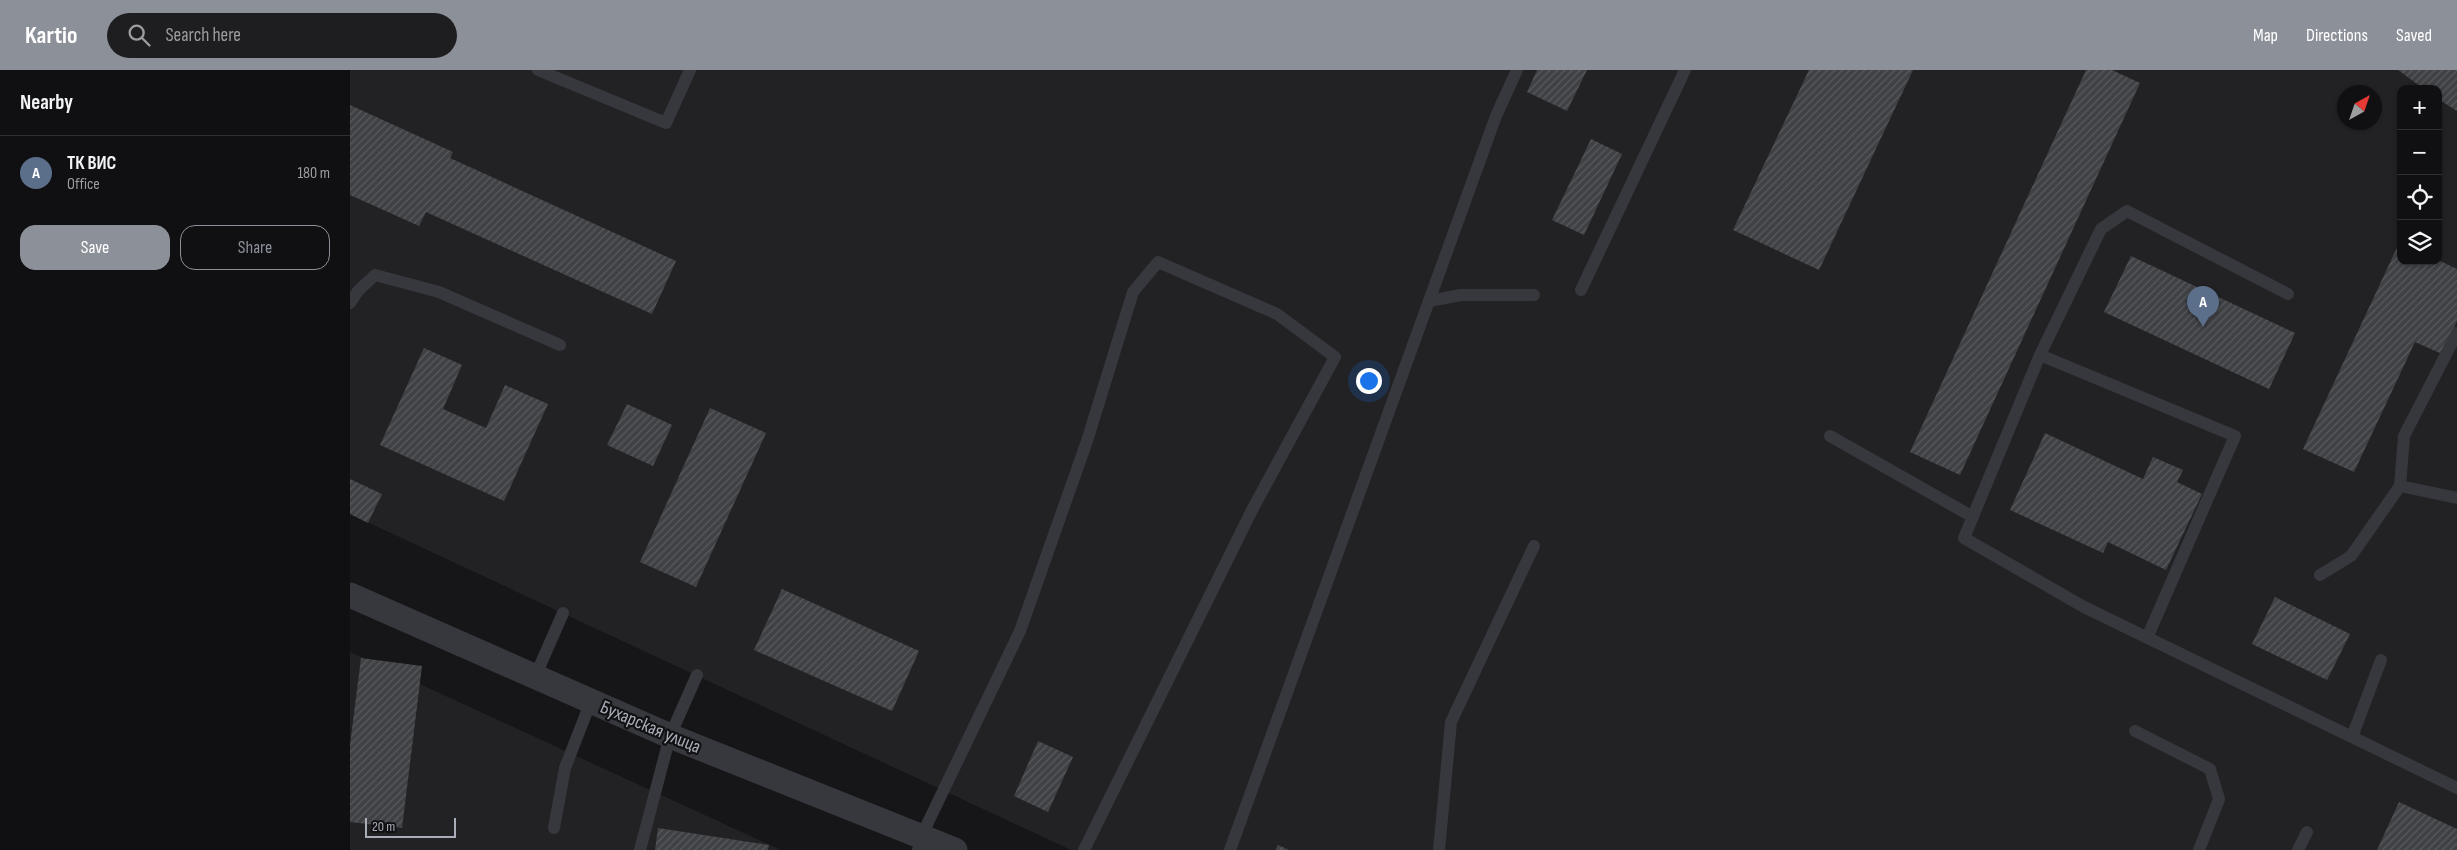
<!DOCTYPE html>
<html lang="en">
<head>
<meta charset="utf-8">
<style>
	body { margin:0; font-family:"Sofia Sans Condensed",sans-serif; background:#1e1e20; color:#f1f3f6 }
	.controls { position:absolute; right:15px; top:15px; display:grid; overflow:hidden; border-radius:10px; box-shadow:0 1px 4px #0004 }
	.controls button { width:45px; height:45px; display:grid; place-items:center; padding:0; border:0; border-bottom:1px solid #303032; background:#101012; color:#f1f3f6; font:25px sans-serif }
	.compass { position:absolute; left:1987px; top:15px; width:45px; height:45px; border-radius:50%; background:#101012; box-shadow:0 1px 4px #0004; rotate:40deg }
	.scale { position:absolute; left:15px; bottom:12px; width:91px; box-sizing:border-box; padding-left:5px; border:2px solid #a8adb8; border-top:0; font-size:14px; line-height:18px; white-space:nowrap; color:#a8adb8; -webkit-text-stroke:4px #111113; paint-order:stroke }
	.you { position:absolute; left:1018px; top:310px; width:18px; height:18px; margin:-12px; border:4px solid #fff; border-radius:50%; background:#1a73e8; box-shadow:0 0 0 8px #1a73e833 }
	.badge { display:grid; place-items:center; width:32px; height:32px; border-radius:50%; background:#8c9099; color:#fff; font-size:16px; font-weight:700 }
	.pin { position:absolute; translate:-50% -41px; filter:drop-shadow(0 1px 2px #0008) }
	.pin::after { content:''; position:absolute; top:26px; width:18px; height:15px; background:inherit; clip-path:polygon(0 0,100% 0,50% 100%) }
	.list { margin:0; padding:0; list-style:none }
	h2 { display:flex; justify-content:space-between; align-items:center; height:65px; margin:0; padding:0 20px; font-size:21px }
	h2 small { font-size:16px; font-weight:400; color:#9c9d9f }
	.list li { display:grid; grid-template-columns:32px 1fr auto; gap:15px; align-items:center; box-sizing:border-box; height:75px; padding:0 20px; border-top:1px solid #303032 }
	.list b { display:block; font-size:19px; white-space:nowrap }
	.list p { margin:0; font-size:16px; white-space:nowrap; color:#9c9d9f }
	.list em { font-size:16px; font-style:normal; color:#9c9d9f }
	.actions { display:flex; gap:10px; padding:15px 20px }
	.actions a { flex:1; padding:11px 0; border:1px solid #8c9099; border-radius:15px; text-align:center; font-size:18px; color:#8c9099 }
	.actions .main { background:#8c9099; color:#fff }
	.icon { flex:none; width:28px; height:28px; fill:none; stroke:currentColor; stroke-width:2; stroke-linecap:round; stroke-linejoin:round }
	.map { position:relative; flex:none; width:2107px; height:780px; overflow:hidden }
	header { display:flex; align-items:center; gap:30px; box-sizing:border-box; height:70px; padding:0 25px; background:#8c9099; color:#fff }
	header strong { font-size:24px }
	nav { display:flex; gap:28px; margin-inline-start:auto; font-size:18px }
	.search { width:350px; height:45px; background:#1e1e20; display:flex; align-items:center; gap:12px; box-sizing:border-box; padding:0 18px; border-radius:28px; color:#9c9d9f; font-size:19px }
	main { display:flex }
	aside { flex:1; background:#101012 }
	.map>svg:first-child { display:block }
</style>
</head>
<body>
<header>
<strong>Kartio</strong>
<div class="search"><svg class="icon" aria-label="search" viewBox="0 0 24 24"><circle cx="10" cy="10" r="6"/><path d="M15 15l6 6"/></svg>Search here</div>
<nav><a>Map</a><a>Directions</a><a>Saved</a></nav>
</header>
<main>
<aside>
<h2>Nearby<small></small></h2>
<ul class="list">
<li><span class="badge" style="background:#5c6f8a">A</span><div><b>ТК ВИС</b><p>Office</p></div><em>180 m</em></li>
</ul>
<div class="actions"><a class="main">Save</a><a>Share</a></div>
</aside>
<div class="map">
<svg width="2107" height="780" viewBox="0 0 2107 780">
	<defs>
		<pattern id="building-hatch" width="6" height="6" patternUnits="userSpaceOnUse" patternTransform="scale(1.25)"><rect width="6" height="6" fill="#404145"/><path d="M-1 1l2-2M0 6l6-6M5 7l2-2" fill="none" stroke="#595a5e"/></pattern>
	</defs>
	<rect width="100%" height="100%" fill="#161618"/>
	<g fill="#222225" fill-rule="evenodd">
		<path d="M0 0H2107V780H721L0 444ZM2051 19H2088V191H2051ZM1994 22H2024V52H1994Z"/>
		<polygon points="0,582 431,780 0,780"/>
	</g>
	<g fill="url(#building-hatch)">
		<polygon points="1187,0 1237,0 1217,41 1177,22"/>
		<polygon points="1459,0 1563,0 1469,200 1383,160"/>
		<polygon points="1736,0 1762,0 1790,13 1610,405 1560,382"/>
		<polygon points="2048,0 2107,0 2107,41 2088,29 2088,19 2074,19"/>
		<polygon points="0,35 103,82 100,88 326,191 302,244 76,142 69,156 0,125"/>
		<polygon points="1241,69 1272,84 1234,165 1202,150"/>
		<polygon points="2051,169 2051,191 2088,190 2107,199 2107,251 2092,284 2065,272 2004,402 1953,379"/>
		<polygon points="1781,186 1945,263 1919,319 1754,242"/>
		<polygon points="74,278 112,295 93,339 136,358 155,315 198,334 154,431 30,375"/>
		<polygon points="277,334 322,355 303,396 257,375"/>
		<polygon points="360,338 416,363 346,517 290,492"/>
		<polygon points="1695,363 1793,409 1803,387 1833,400 1827,412 1852,424 1816,500 1758,472 1753,483 1660,440"/>
		<polygon points="0,409 32,424 18,453 0,444"/>
		<polygon points="432,519 569,581 542,641 404,580"/>
		<polygon points="1925,527 2000,564 1977,610 1902,574"/>
		<polygon points="11,588 72,596 52,758 0,752 0,675"/>
		<polygon points="688,671 723,687 698,742 664,726"/>
		<polygon points="2049,732 2107,759 2107,780 2027,780"/>
		<polygon points="308,758 419,775 418,780 305,780"/>
		<polygon points="928,775 939,780 925,780"/>
	</g>
	<g fill="none" stroke-linecap="round" stroke-linejoin="round">
		<g stroke="#37383d" stroke-width="12">
			<polyline points="188,0 316,53 340,0"/>
			<polyline points="1231,220 1335,0"/>
			<polyline points="1079,231 1111,225 1184,225"/>
			<polyline points="0,233 8,221 25,205 89,222 210,275"/>
			<polyline points="2107,263 2054,366 2050,416 2107,428"/>
			<polyline points="1690,285 1751,159 1777,141 1938,224"/>
			<polyline points="1480,366 1623,447"/>
			<polyline points="1970,505 2001,486 2050,416"/>
			<polyline points="1797,568 1885,366 1690,285 1614,468 1734,537 2107,718"/>
			<polyline points="185,607 213,543"/>
			<polyline points="1785,661 1860,699 1869,729 1849,780"/>
			<polyline points="2002,667 2031,590"/>
			<polyline points="204,758 215,698 241,631"/>
			<polyline points="290,780 320,666 347,605"/>
			<polyline points="568,780 571,767 670,561 737,371 783,222 808,192 927,244 985,287 902,440 734,780"/>
			<polyline points="880,780 1146,46 1167,0"/>
			<polyline points="1089,780 1101,652 1184,476"/>
			<polyline points="1948,780 1957,762"/>
		</g>
		<polyline stroke="#37383d" stroke-width="25" points="0,525 320,666 605,780"/>
	</g>
	<g text-anchor="middle" stroke-width="4.5" stroke-linejoin="round" paint-order="stroke">
		<g font-size="19" fill="#a8adb8" stroke="#111113">
			<text transform="translate(301 656) rotate(23)" y="7">Бухарская улица</text>
		</g>
	</g>
</svg>
<div class="controls">
<button>+</button>
<button>−</button>
<button><svg class="icon" aria-label="locate" viewBox="0 0 24 24"><circle cx="12" cy="12" r="6"/><path d="M12 2v4M12 18v4M2 12h4M18 12h4"/></svg></button>
<button><svg class="icon" aria-label="layers" viewBox="0 0 24 24"><path d="M12 4l9 5-9 5-9-5zM3 14l9 5 9-5"/></svg></button>
</div>
<svg class="compass" viewBox="-18 -18 36 36"><path d="M0-13l5 13h-10z" fill="#e53935"/><path d="M0 13l5-13h-10z" fill="#9c9d9f"/></svg>
<div class="scale">20 m</div>
<div class="you"></div>
<div class="pin badge" style="left:1853px;top:257px;background:#5c6f8a">A</div>
</div>
</main>
</body>
</html>
